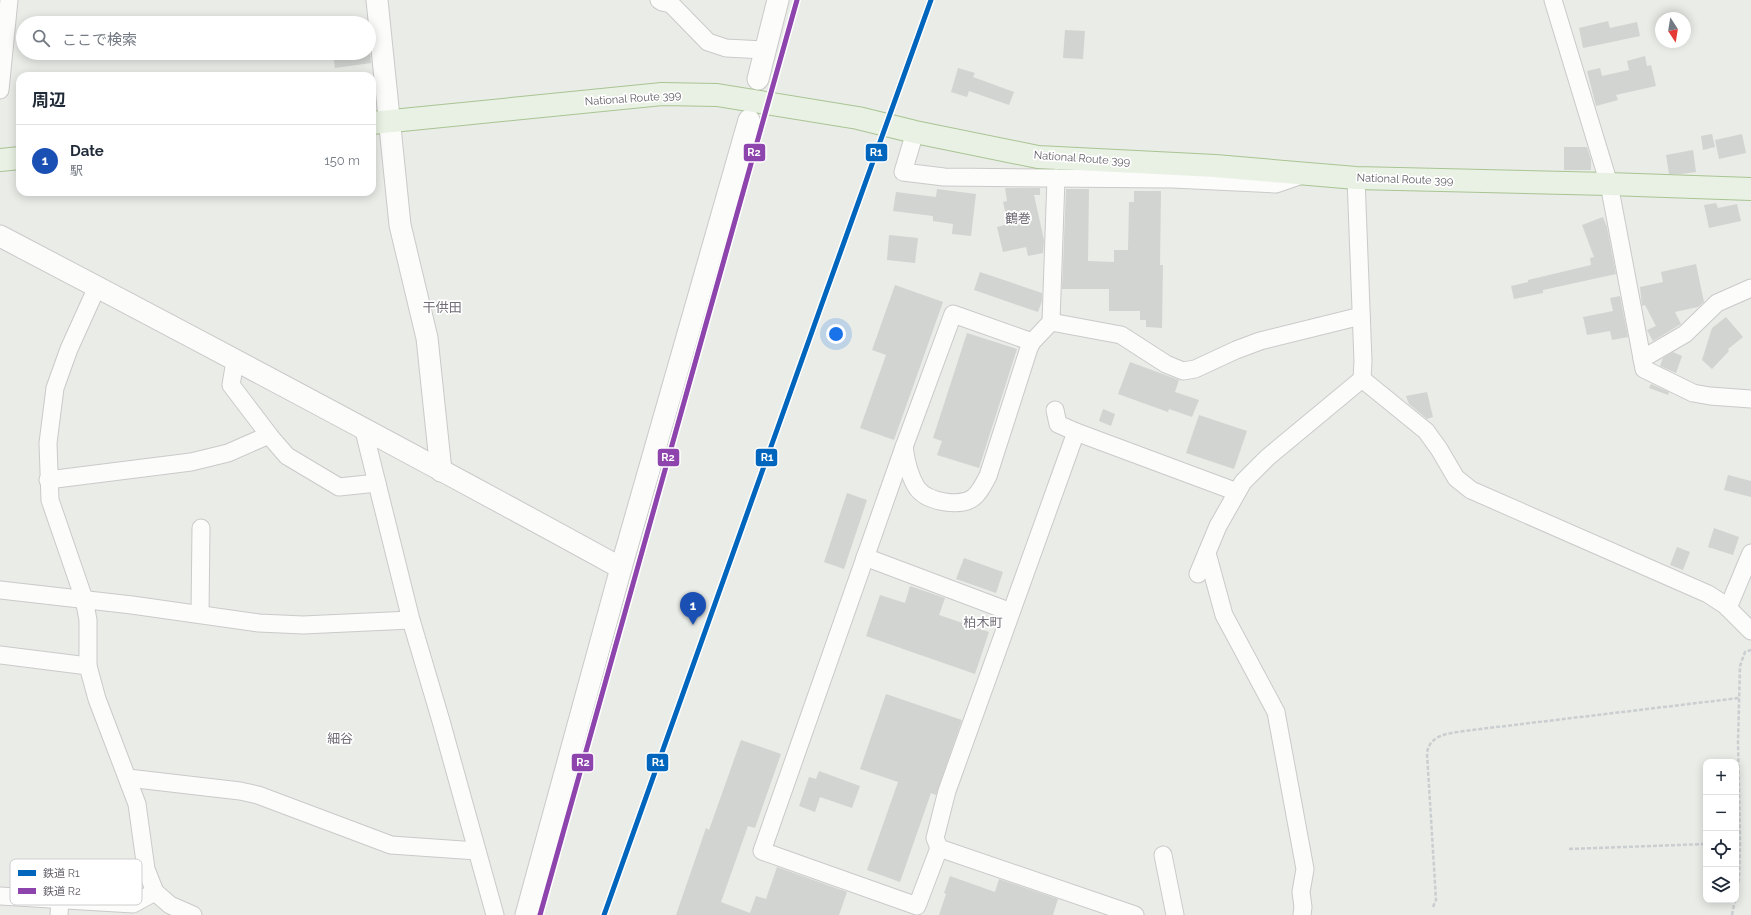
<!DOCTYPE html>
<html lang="ja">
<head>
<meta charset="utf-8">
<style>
	body { margin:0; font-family:Raleway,"Noto Sans JP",sans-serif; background:#f2f2f3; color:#1f2937 }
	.controls { position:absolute; right:12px; bottom:12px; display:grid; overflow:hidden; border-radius:8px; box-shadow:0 2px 10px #0003 }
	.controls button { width:36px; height:36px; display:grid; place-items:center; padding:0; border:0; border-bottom:1px solid #e0e1e3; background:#fff; color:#1f2937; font:20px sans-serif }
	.compass { position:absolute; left:1655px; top:12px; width:36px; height:36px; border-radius:50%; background:#fff; box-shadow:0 2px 10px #0003; rotate:168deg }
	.you { position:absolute; left:836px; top:334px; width:14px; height:14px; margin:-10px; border:3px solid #fff; border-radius:50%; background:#1a73e8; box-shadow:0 0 0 6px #1a73e833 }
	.badge { display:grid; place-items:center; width:26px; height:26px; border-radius:50%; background:#908e92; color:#fff; font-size:13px; font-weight:700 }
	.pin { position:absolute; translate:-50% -33px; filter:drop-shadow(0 1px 2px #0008) }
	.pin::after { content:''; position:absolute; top:21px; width:14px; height:12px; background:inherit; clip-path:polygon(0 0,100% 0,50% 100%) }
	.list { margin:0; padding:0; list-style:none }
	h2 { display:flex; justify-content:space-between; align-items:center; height:52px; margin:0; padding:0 16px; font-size:17px }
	h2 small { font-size:13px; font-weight:400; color:#747a83 }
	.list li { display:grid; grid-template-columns:26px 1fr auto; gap:12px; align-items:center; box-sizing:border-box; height:72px; padding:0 16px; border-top:1px solid #e0e1e3 }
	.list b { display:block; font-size:15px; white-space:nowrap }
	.list p { margin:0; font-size:13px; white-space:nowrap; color:#747a83 }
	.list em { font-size:13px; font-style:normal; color:#747a83 }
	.icon { flex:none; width:22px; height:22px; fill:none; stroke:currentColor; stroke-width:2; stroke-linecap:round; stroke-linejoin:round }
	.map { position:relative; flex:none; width:1751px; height:915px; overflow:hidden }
	.search { position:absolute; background:#fff; box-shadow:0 2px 10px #0003; left:16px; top:16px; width:360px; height:44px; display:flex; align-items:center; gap:10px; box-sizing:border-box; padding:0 14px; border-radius:22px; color:#747a83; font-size:15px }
	.panel { position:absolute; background:#fff; box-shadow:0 2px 10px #0003; left:16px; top:72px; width:360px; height:124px; border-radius:12px }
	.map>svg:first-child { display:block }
</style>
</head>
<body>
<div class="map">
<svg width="1751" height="915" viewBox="0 0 1751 915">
	<rect width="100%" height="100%" fill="#e9ece7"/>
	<g fill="#d1d4d0">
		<polygon points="1608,21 1610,28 1637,22 1640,36 1583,48 1579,28"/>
		<polygon points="1065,30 1085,31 1083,59 1063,58"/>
		<polygon points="333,53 370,53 371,63 335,68"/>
		<polygon points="1645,56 1647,66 1651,65 1656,86 1616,95 1618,100 1596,106 1587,71 1600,68 1602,76 1629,70 1627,61"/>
		<polygon points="958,68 975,73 973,77 1014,92 1009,105 969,91 967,97 951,92"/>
		<polygon points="1712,134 1715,147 1703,150 1701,136"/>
		<polygon points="1742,134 1746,153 1719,159 1715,140"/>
		<polygon points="1564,147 1587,147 1591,159 1591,170 1564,170"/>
		<polygon points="1693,150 1696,172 1681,174 1669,174 1666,155"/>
		<polygon points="1005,188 1040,188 1040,195 1034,195 1044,240 1043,253 1028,256 1026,247 1003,252 997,227 1008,224 1003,202 1007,201"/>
		<polygon points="937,189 976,194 971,236 952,234 953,224 933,221 933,216 893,211 896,192 936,197"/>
		<polygon points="1066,189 1089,189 1088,261 1114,262 1114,250 1128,250 1129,202 1134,202 1134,191 1161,191 1160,265 1163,265 1162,328 1146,327 1146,320 1140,320 1140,311 1109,311 1109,289 1062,289"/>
		<polygon points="1716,203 1718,208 1737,204 1741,221 1709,228 1704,205"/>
		<polygon points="1603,217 1607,227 1616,274 1543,290 1543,293 1514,299 1511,286 1528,282 1528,280 1591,265 1590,258 1594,257 1582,225"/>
		<polygon points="889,235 918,238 915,263 887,260"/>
		<polygon points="1696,264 1704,302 1698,307 1675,312 1681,324 1653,341 1647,330 1656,326 1645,305 1642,306 1640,287 1663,282 1661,272"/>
		<polygon points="980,272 1042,293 1042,301 1038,312 974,290"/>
		<polygon points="895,285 943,302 894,440 860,428 886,355 872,350"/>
		<polygon points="1620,296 1628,337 1612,340 1610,331 1587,335 1583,317 1613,311 1610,298"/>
		<polygon points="1726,317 1743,337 1728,349 1729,351 1712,369 1702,360 1712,328"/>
		<polygon points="967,333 1017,349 979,468 937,455 942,441 933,438"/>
		<polygon points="1673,352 1682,356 1676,373 1660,366 1663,358"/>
		<polygon points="1130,362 1179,380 1175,392 1199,400 1192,417 1169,409 1168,412 1118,394"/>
		<polygon points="1651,384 1669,392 1668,395 1649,388"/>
		<polygon points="1427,392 1433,417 1427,419 1409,404 1406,396"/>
		<polygon points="1103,409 1115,414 1111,426 1099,421"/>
		<polygon points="1199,415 1247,431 1234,469 1186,453"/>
		<polygon points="1728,475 1751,481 1751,497 1724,490"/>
		<polygon points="847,493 867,500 844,569 824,562"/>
		<polygon points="1714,528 1739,537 1733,555 1708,547"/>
		<polygon points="1677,547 1690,552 1683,570 1670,565"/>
		<polygon points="964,558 1003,572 996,593 956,579"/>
		<polygon points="910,586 945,598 939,615 989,632 975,674 866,636 880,595 905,603"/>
		<polygon points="886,694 962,720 936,795 931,793 900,882 867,870 898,782 860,769"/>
		<polygon points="741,740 781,754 755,828 748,826 721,902 750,913 756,896 766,899 777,867 847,892 839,915 676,915 706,828 709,830"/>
		<polygon points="819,771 860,786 852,808 820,797 815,812 799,806 809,777 816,779"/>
		<polygon points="950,876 995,892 999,879 1058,899 1053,915 939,915 946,894 944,893"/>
	</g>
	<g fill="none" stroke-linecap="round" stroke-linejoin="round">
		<defs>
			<g id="minor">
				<polyline points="659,0 662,2 671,4 708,42 726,48 765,50"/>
				<polyline points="1553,0 1609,184 1644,369 1693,393 1710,396 1751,399"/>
				<polyline points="0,90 9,0"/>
				<polyline points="915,132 903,172 944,177 1173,179 1276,184 1302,175"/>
				<polyline points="97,287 69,349 55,388 48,443 50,500 84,599 88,620 88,666 97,699 137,804 146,869 155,892 170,905 193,915"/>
				<polyline points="1051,322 1121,335 1166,364 1183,371 1195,369 1236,350 1260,341 1361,316"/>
				<polyline points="1642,359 1685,334 1717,303 1751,288"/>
				<polyline points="1362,379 1426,431 1439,449 1456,478 1471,490 1708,594 1725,605 1751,631"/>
				<polyline points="1055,410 1058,424 1076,432 1237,492"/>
				<polyline points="363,427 411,620 441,721 495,915"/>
				<polyline points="1076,432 947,791 935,838 939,848 1135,915"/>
				<polyline points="267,433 287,456 339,487 377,483"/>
				<path d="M904 447C906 461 909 476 917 488 927 502 961 508 974 497 981 491 984 483 988 476L1029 348 1032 342 1051 322 1056 178"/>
				<polyline points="48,480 191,462 228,453 269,435 231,385 235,361"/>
				<polyline points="1207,553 1224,615 1276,712 1305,869 1301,892 1303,907 1302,915"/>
				<polyline points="865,557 1011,612"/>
				<polyline points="1198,574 1218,526 1243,482 1268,457 1362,379 1363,361 1356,178"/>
				<polyline points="0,590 132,605 259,623 303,625 411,620"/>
				<polyline points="1728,608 1751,553"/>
				<polyline points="200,614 201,528"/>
				<polyline points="0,655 88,666"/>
				<polyline points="128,778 240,791 258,795 391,845 477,851"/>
				<polyline points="939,848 917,906 762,851 904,447 953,314 1032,342"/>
				<polyline points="1163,855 1175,915"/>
				<polyline points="0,896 133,904 155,892"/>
				<polyline points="59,915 60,899"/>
			</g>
			<g id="tertiary">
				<polyline points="377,0 400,225 427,338 441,471"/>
				<polyline points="758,79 778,0"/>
				<path d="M0 236C208 345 415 455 621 568"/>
				<polyline points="526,915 621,568 749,120"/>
			</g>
			<g id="trunk">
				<polyline points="372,123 662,94 717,95 858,118 915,132 1038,157 1215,166 1356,178 1609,184 1751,189"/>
				<polyline points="0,160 20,158"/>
			</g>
		</defs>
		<use href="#minor" stroke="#cbcaca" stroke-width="19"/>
		<use href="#tertiary" stroke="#cbcaca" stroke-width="23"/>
		<use href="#trunk" stroke="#a9c493" stroke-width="24"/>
		<g stroke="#caced0" stroke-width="2.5" stroke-dasharray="4 2" stroke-linecap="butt">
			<polyline points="1569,849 1706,844"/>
			<polyline points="1736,894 1739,879 1740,843 1738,742 1740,666 1745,652 1751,650"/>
			<path d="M1433 907 1436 900 1427 753C1430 732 1455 733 1472 730L1739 698"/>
			<polyline points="1732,915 1735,900"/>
		</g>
		<use href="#minor" stroke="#fcfcfb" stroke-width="17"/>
		<use href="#tertiary" stroke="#fcfcfb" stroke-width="21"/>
		<use href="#trunk" stroke="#e9f1e4" stroke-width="22"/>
		<defs>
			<path id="rail-1" d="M604 915C711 609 822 305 931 0"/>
			<polyline id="rail-2" points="540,915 797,0"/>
		</defs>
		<use href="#rail-1" stroke="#fff" stroke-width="8"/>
		<use href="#rail-2" stroke="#fff" stroke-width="8"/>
		<use href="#rail-1" stroke="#0065bd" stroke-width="5"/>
		<use href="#rail-2" stroke="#8e44ad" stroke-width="5"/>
	</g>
	<g text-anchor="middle" stroke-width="3.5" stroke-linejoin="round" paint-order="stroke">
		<g font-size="11" fill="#605c65" stroke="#fff">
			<text transform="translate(633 98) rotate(-4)" y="4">National Route 399</text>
			<text transform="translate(1082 158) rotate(4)" y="4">National Route 399</text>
			<text transform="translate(1405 179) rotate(2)" y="4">National Route 399</text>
		</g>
		<g font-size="13" fill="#716d77" stroke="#fff">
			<text x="1018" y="223">鶴巻</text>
			<text x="442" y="312">干供田</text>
			<text x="983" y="627">柏木町</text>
			<text x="340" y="743">細谷</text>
		</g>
	</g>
	<rect x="10" y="859" width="132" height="46" rx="6" fill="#fff" stroke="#cfced1" stroke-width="1"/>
	<rect x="18" y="870" width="18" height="6" fill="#0065bd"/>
	<rect x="18" y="888" width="18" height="6" fill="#8e44ad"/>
	<g font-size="11" fill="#605c65">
		<text x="43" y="877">鉄道 R1</text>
		<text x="43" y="895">鉄道 R2</text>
	</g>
	<g stroke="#fff" stroke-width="1.5">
		<rect x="865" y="143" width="23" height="19" rx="4" fill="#0065bd"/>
		<rect x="743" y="143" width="23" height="19" rx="4" fill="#8e44ad"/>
		<rect x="755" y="448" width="23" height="19" rx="4" fill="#0065bd"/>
		<rect x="657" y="448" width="23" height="19" rx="4" fill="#8e44ad"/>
		<rect x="646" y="753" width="23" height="19" rx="4" fill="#0065bd"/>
		<rect x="571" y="753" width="23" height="19" rx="4" fill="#8e44ad"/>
	</g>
	<g font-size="11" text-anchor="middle" font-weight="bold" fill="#fff">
		<text x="876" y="156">R1</text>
		<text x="754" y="156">R2</text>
		<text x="767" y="461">R1</text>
		<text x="668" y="461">R2</text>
		<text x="658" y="766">R1</text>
		<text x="583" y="766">R2</text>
	</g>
</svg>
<div class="controls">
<button>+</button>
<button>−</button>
<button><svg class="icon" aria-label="locate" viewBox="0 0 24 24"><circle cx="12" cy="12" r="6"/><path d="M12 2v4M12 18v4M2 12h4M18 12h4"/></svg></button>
<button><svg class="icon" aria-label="layers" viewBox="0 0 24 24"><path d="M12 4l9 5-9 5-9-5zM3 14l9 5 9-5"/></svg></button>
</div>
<svg class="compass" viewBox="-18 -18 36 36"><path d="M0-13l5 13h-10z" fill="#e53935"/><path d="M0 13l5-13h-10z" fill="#747a83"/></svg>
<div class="you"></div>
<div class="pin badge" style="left:693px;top:625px;background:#1a4fb4">1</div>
<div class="search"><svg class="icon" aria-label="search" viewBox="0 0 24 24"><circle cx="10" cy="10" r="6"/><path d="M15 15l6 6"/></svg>ここで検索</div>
<section class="panel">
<h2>周辺<small></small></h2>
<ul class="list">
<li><span class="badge" style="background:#1a4fb4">1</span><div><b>Date</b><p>駅</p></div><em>150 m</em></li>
</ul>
</section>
</div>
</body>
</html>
